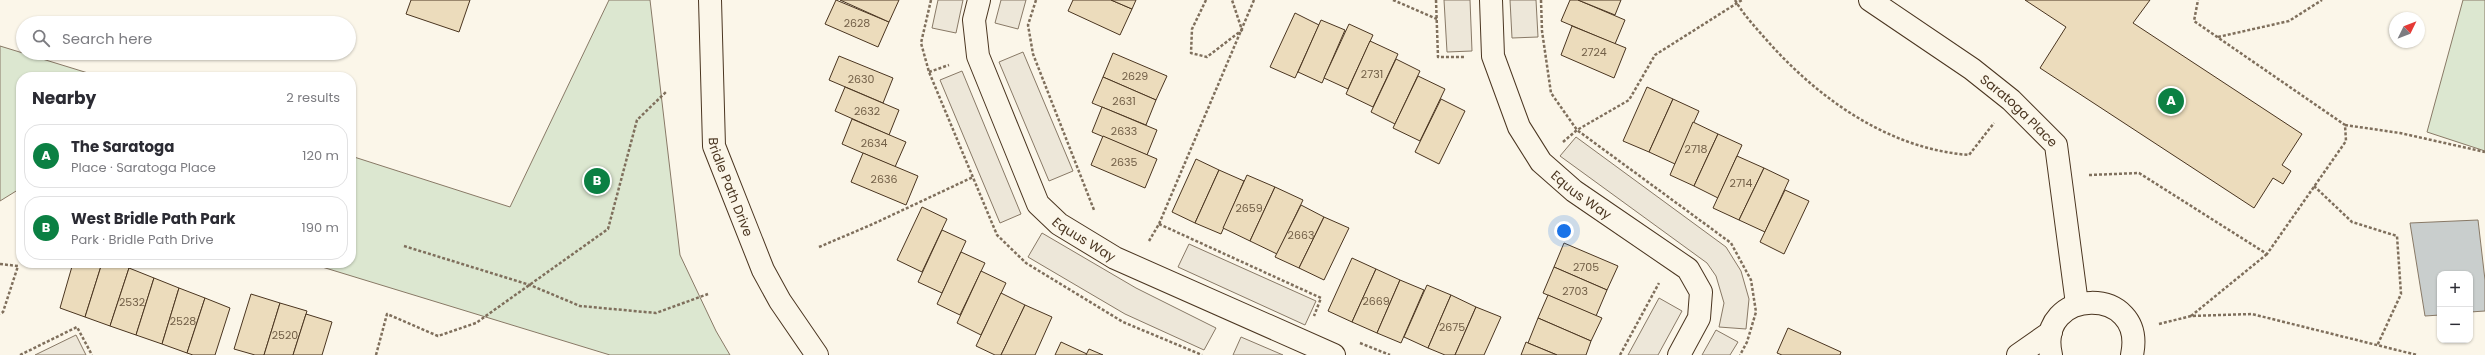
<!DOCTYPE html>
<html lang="en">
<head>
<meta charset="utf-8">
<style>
	body { margin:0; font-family:Poppins,sans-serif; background:#f7f7f7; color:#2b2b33 }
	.controls { position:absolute; right:12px; bottom:12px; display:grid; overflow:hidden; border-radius:8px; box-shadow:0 1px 3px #0004 }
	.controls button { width:36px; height:36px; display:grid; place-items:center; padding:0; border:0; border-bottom:1px solid #e1e1e2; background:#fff; color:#2b2b33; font:20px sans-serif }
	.compass { position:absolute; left:2389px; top:12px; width:36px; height:36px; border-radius:50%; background:#fff; box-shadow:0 1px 3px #0004; rotate:47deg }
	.you { position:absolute; left:1564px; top:231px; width:14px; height:14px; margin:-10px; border:3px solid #fff; border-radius:50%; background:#1a73e8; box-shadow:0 0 0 6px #1a73e833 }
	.badge { display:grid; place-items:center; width:26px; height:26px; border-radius:50%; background:#0b8043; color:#fff; font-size:13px; font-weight:700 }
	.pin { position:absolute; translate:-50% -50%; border:2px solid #fff; box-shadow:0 1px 4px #0006 }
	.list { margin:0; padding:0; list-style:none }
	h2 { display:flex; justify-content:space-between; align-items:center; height:52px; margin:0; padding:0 16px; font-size:17px }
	h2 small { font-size:13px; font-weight:400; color:#7c7c81 }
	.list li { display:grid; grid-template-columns:26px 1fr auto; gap:12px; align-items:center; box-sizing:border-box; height:64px; margin:0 8px 8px; padding:0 8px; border:1px solid #e1e1e2; border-radius:16px }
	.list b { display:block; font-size:15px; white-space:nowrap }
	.list p { margin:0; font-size:13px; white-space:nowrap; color:#7c7c81 }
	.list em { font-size:13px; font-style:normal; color:#7c7c81 }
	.icon { flex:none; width:22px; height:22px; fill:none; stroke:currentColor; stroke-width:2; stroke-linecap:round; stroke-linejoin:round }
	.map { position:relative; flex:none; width:2485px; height:355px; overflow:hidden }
	.search { position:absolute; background:#fff; box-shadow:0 1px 3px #0004; left:16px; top:16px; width:340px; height:44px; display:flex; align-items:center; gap:10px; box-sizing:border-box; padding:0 14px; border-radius:22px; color:#7c7c81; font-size:15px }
	.panel { position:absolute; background:#fff; box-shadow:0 1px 3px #0004; left:16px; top:72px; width:340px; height:196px; border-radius:16px }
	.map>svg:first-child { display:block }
</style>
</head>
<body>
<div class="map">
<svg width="2485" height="355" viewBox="0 0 2485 355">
	<rect width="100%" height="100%" fill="#fbf6e9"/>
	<g fill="#dce7d0" stroke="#887966">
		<polygon points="609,0 650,0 680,255 716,331 730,355 610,355 309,263 351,263 351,156 510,207"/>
		<polygon points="2463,0 2485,0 2485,151 2427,132"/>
		<polygon points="0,46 101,77 21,77 21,188 0,201"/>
	</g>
	<g fill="#ede7d9" stroke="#887966">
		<polygon points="938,0 963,0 956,33 932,28"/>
		<polygon points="1001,0 1026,0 1018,29 995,23"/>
		<polygon points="1444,0 1470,0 1472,51 1447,52"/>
		<polygon points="1510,0 1536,0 1538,37 1512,38"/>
		<polygon points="1023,52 1073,171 1049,181 999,62"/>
		<polygon points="962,71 1021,214 1000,223 940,80"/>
		<polygon points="1576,137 1726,247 1741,271 1749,299 1746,329 1719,327 1724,303 1716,276 1707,263 1560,156"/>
		<polygon points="1042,233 1136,288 1216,328 1204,350 1125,314 1028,257"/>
		<polygon points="1189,244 1316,301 1305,325 1178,267"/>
		<polygon points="1659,298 1682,311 1658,355 1628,355"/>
		<polygon points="1716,330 1738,342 1730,355 1702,355"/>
		<polygon points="76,335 86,355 35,355"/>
		<polygon points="1241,337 1283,355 1233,355"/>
	</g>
	<polygon fill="#c9cecd" stroke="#887966" points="2478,220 2485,280 2485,311 2470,312 2470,274 2440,274 2440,315 2425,316 2410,223"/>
	<g fill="#ecdcbc" stroke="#4a3520">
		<polygon points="411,0 470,0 459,32 406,14"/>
		<polygon points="836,0 889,22 878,47 825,24"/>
		<polygon points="840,0 899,0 889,22"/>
		<polygon points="1073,0 1111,0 1132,9 1120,35 1068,11"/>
		<polygon points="1111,0 1136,0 1132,9"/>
		<polygon points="1570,0 1578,0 1625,20 1615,44 1561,21"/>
		<polygon points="1578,0 1621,0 1615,15"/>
		<polygon points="2025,0 2150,0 2133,23 2302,134 2282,165 2291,171 2283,184 2273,178 2254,208 2040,68 2066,27"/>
		<polygon points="1295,13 1319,25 1295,78 1270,67"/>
		<polygon points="1321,20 1345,30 1322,83 1298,72"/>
		<polygon points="1349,24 1373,35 1348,89 1324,78"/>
		<polygon points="1572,26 1626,48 1614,78 1561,55"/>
		<polygon points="1370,41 1398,54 1373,107 1346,94"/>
		<polygon points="1113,53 1167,76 1156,100 1103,77"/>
		<polygon points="839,56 893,78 883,103 829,80"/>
		<polygon points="1396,59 1420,71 1395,124 1371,112"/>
		<polygon points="1418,76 1445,89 1420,141 1393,128"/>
		<polygon points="1103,77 1156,100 1146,125 1092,103"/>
		<polygon points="845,87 899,110 889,135 835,111"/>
		<polygon points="1647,87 1673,99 1649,152 1623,141"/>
		<polygon points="1441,99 1465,111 1439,164 1415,152"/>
		<polygon points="1673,99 1699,111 1675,164 1649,152"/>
		<polygon points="1102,107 1157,130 1147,155 1092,132"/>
		<polygon points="852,119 906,142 895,167 842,144"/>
		<polygon points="1693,122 1718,134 1694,186 1670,175"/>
		<polygon points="1718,134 1742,145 1718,198 1694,186"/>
		<polygon points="1103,136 1157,159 1145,188 1091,165"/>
		<polygon points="863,153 918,176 906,205 851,182"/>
		<polygon points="1737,156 1764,168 1739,220 1713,208"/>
		<polygon points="1196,159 1219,170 1195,223 1172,212"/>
		<polygon points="1764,168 1789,180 1765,232 1739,220"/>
		<polygon points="1219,170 1244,181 1221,234 1195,223"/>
		<polygon points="1247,175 1275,187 1250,241 1223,228"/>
		<polygon points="1275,187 1303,200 1277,254 1250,241"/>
		<polygon points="1785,190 1809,201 1784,254 1760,242"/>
		<polygon points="1301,205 1324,217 1299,268 1275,257"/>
		<polygon points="922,207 947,219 922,272 897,260"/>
		<polygon points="1324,217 1349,228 1324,280 1299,268"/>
		<polygon points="942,230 966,241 942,293 918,282"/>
		<polygon points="1564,243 1618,266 1607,290 1554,267"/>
		<polygon points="961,252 985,263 960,315 937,304"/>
		<polygon points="1352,258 1376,269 1352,322 1328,311"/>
		<polygon points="73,263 102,263 85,317 60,308"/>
		<polygon points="102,263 116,263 129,268 110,326 85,317"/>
		<polygon points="1554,267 1607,290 1596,316 1543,293"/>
		<polygon points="129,268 154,278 136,335 110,326"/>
		<polygon points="1376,269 1400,280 1377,333 1352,322"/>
		<polygon points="981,271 1006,283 981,335 957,323"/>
		<polygon points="154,278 179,288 162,344 136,335"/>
		<polygon points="1400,280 1424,290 1401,343 1377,333"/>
		<polygon points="1427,285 1451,295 1428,348 1404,337"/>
		<polygon points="179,288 205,298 187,353 162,344"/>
		<polygon points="1001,293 1025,305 1001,355 995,355 976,346"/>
		<polygon points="251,294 280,303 264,355 255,355 234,349"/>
		<polygon points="1451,295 1476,307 1455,355 1445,355 1428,348"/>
		<polygon points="1548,295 1602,318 1591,341 1538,318"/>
		<polygon points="205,298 230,308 215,355 193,355 187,353"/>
		<polygon points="280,303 307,311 293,355 264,355"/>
		<polygon points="1025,305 1052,317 1035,355 1001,355"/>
		<polygon points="1476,307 1501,317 1484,355 1455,355"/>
		<polygon points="306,314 332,322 322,355 293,355"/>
		<polygon points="1538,318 1591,341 1586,355 1557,355 1528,343"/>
		<polygon points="1788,328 1841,352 1840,355 1782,355 1777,353"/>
		<polygon points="1061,342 1087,354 1086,355 1055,355"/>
		<polygon points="1526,342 1528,343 1557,355 1521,355"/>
		<polygon points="1089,349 1103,355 1086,355"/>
	</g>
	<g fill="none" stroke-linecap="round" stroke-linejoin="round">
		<defs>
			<g id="minor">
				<path id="s1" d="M710 0 714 146 763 270 780 301 817 355"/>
				<path id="s2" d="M979 0 974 20 978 56 1038 204 1059 224 1115 258 1334 355"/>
				<path id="s3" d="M1491 0 1493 56 1519 127 1541 162 1574 191 1688 269 1701 292 1699 318 1679 355"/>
				<path id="s4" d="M1870 0 1972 69 2011 100 2056 145 2077 304"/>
				<polyline points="2018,355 2051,332"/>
				<path d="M2051 355C2035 287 2147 284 2132 355"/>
			</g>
		</defs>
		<use href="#minor" stroke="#4a3520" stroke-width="24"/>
		<g stroke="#7f6f5c" stroke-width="2.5" stroke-dasharray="3 2" stroke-linecap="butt">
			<polyline points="931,0 921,43 929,72 997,235 1026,263 1123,322 1202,355"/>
			<polyline points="1036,0 1028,25 1033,54 1094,210"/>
			<polyline points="1206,0 1192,29 1191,53 1207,57 1242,30 1232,0"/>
			<polyline points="1393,0 1437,19"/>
			<polyline points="1436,0 1438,57 1465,57"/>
			<polyline points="1541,0 1542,31 1551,93 1577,130 1731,243 1751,280 1756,312 1747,342 1740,355"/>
			<path d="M1735 0C1745 17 1758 30 1771 45 1823 102 1891 149 1969 155L1994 123"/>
			<polyline points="2218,37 2289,21 2322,0"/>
			<polyline points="929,72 949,65"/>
			<polyline points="2345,125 2400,133 2485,152"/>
			<polyline points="1563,142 1577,130 1629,100 1655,55 1742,0"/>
			<polyline points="2089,175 2139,173 2267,254 2346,141 2345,125 2194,21 2198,0"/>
			<polyline points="2314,186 2352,222 2397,236 2401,294 2377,346"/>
			<polyline points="1159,224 1321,298 1314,316"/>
			<polyline points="1149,241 1159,224 1254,0"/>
			<polyline points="404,246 530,285 580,306 656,313 708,294"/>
			<polyline points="819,247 873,224 973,177"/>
			<polyline points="0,264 18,266 3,312 0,314"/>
			<polyline points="2191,316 2267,254"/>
			<polyline points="2159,324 2191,316 2252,314 2417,355"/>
			<polyline points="1360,343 1390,355"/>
			<polyline points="20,355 77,327 92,355"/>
			<polyline points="376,355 387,314 438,336 476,323 608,229 637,120 666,92"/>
			<polyline points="1620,355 1659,283"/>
		</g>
		<use href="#minor" stroke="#fbf6e9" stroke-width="22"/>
	</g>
	<g text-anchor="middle" stroke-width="3" stroke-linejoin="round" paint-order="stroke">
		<g font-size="11" fill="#725f47">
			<text x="857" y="27">2628</text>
			<text x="1594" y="56">2724</text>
			<text x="1372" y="78">2731</text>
			<text x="1135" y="80">2629</text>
			<text x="861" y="83">2630</text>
			<text x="1124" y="105">2631</text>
			<text x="867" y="115">2632</text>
			<text x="1124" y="135">2633</text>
			<text x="874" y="147">2634</text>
			<text x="1696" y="153">2718</text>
			<text x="1124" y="166">2635</text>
			<text x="884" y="183">2636</text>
			<text x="1741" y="187">2714</text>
			<text x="1249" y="212">2659</text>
			<text x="1301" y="239">2663</text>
			<text x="1586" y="271">2705</text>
			<text x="1575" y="295">2703</text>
			<text x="1376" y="305">2669</text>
			<text x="132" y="306">2532</text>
			<text x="183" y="325">2528</text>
			<text x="1452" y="331">2675</text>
			<text x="285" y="339">2520</text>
		</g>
		<g font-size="13" fill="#4a3520" stroke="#fbf6e9">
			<text dy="5" stroke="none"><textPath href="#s4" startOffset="186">Saratoga Place</textPath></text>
			<text dy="5" stroke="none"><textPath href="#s1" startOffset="190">Bridle Path Drive</textPath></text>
			<text dy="5" stroke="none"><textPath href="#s3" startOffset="225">Equus Way</textPath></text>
			<text dy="5" stroke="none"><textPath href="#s2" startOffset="275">Equus Way</textPath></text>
		</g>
	</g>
</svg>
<div class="controls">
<button>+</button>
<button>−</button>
</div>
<svg class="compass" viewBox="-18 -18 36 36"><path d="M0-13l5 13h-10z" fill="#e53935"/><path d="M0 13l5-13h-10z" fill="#7c7c81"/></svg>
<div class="you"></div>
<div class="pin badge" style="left:2171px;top:101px">A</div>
<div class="pin badge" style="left:597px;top:181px">B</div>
<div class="search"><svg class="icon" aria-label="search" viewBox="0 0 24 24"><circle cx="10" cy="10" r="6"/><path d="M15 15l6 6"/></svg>Search here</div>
<section class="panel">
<h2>Nearby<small>2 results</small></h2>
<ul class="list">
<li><span class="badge">A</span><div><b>The Saratoga</b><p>Place · Saratoga Place</p></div><em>120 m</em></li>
<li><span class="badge">B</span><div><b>West Bridle Path Park</b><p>Park · Bridle Path Drive</p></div><em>190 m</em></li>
</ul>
</section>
</div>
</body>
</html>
